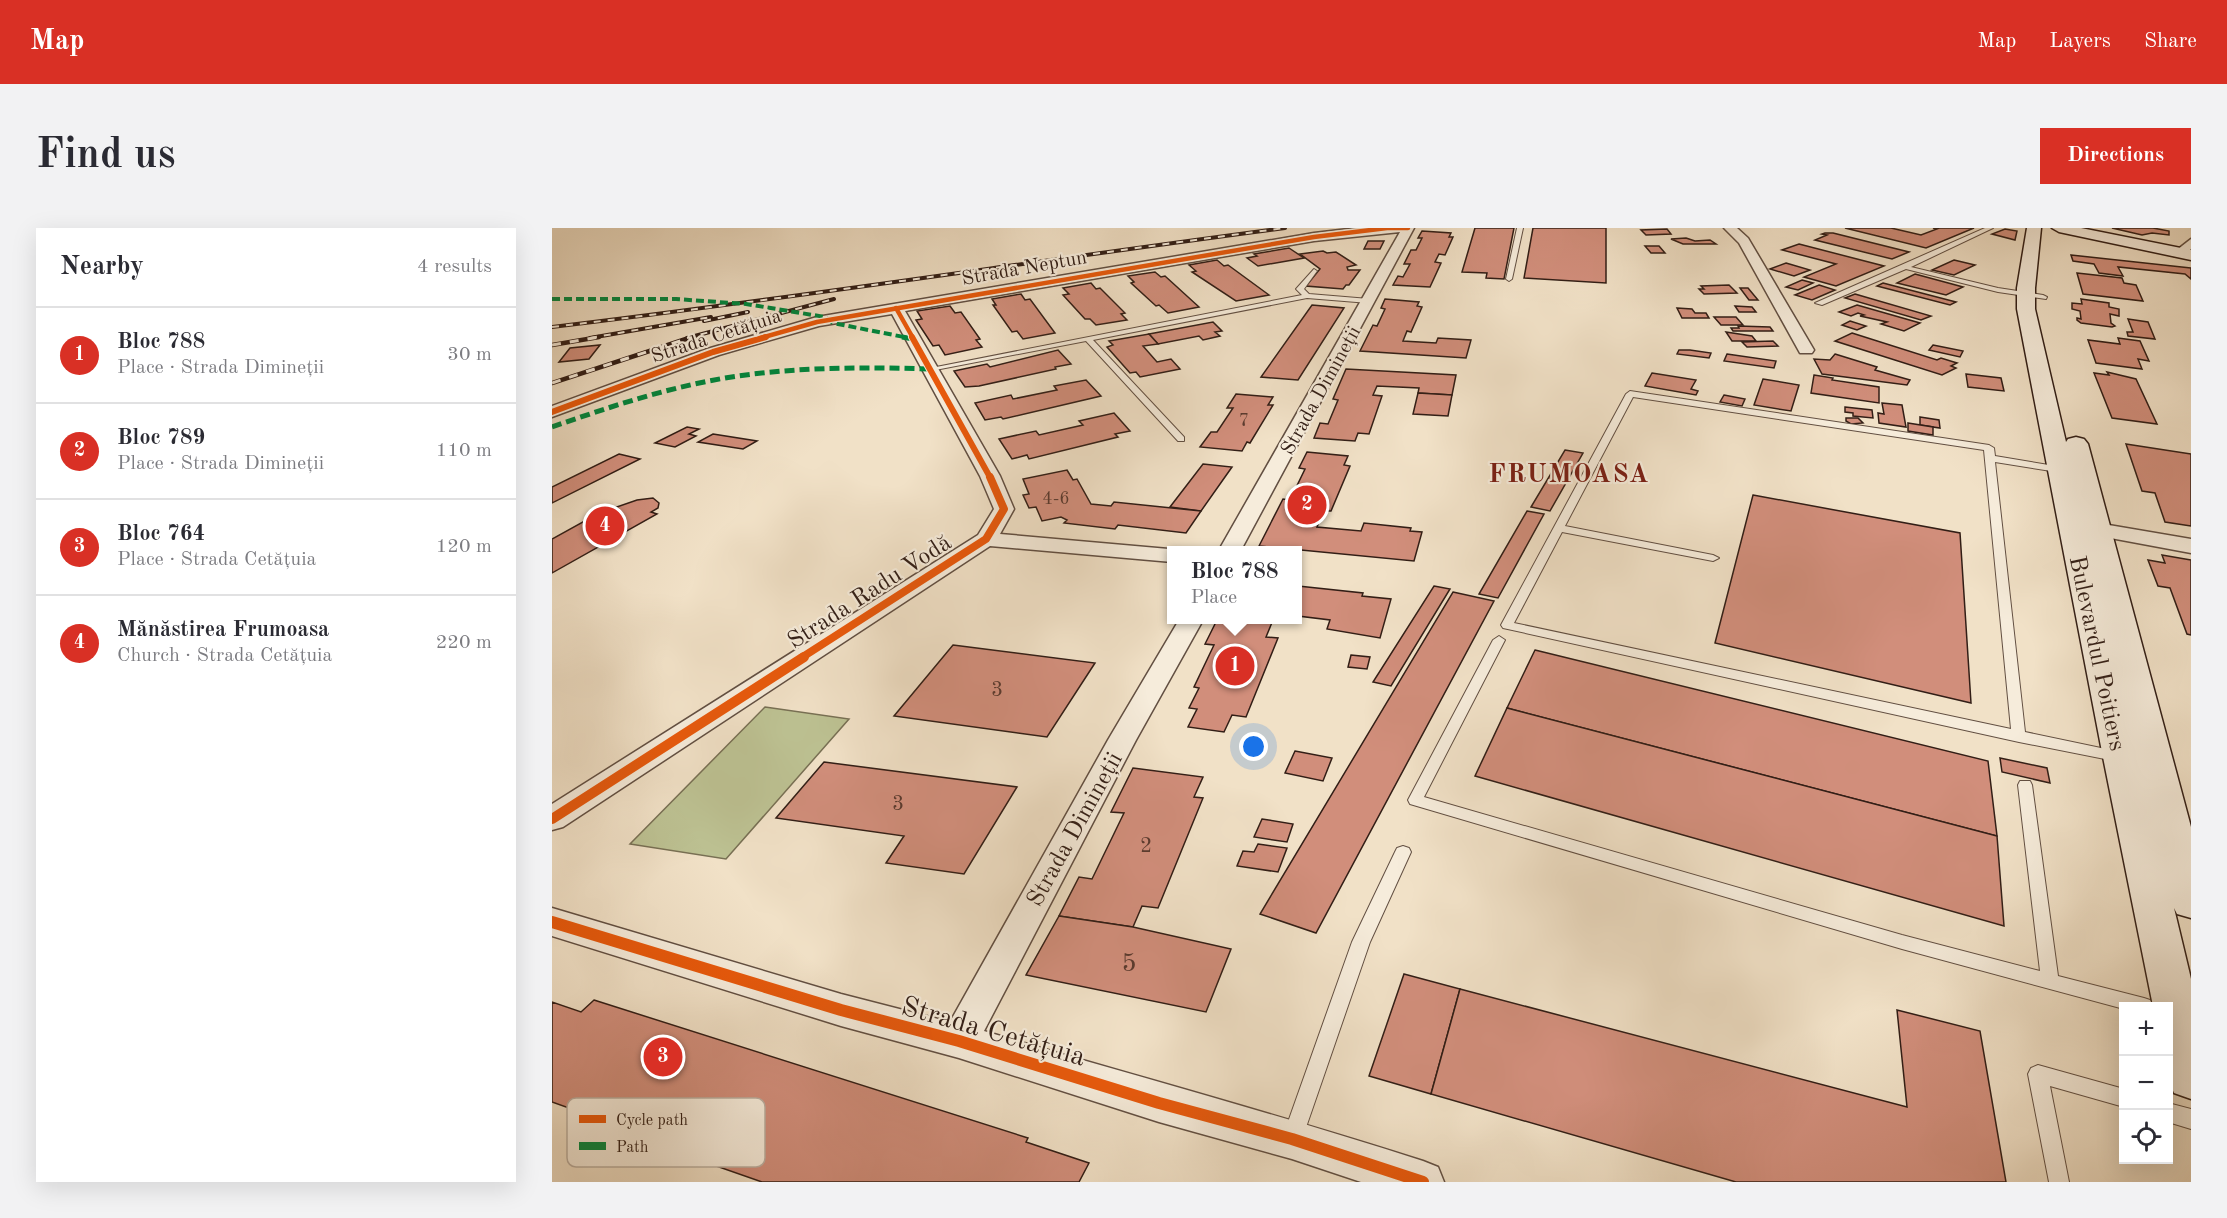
<!DOCTYPE html>
<html lang="en">
<head>
<meta charset="utf-8">
<style>
	body { margin:0; font-family:"Old Standard TT",serif; background:#f2f2f3; color:#2b2b33 }
	.controls { position:absolute; right:18px; bottom:18px; display:grid; overflow:hidden; border-radius:0px; box-shadow:0 6px 24px #0002 }
	.controls button { width:54px; height:54px; display:grid; place-items:center; padding:0; border:0; border-bottom:2px solid #e1e1e2; background:#fff; color:#2b2b33; font:30px sans-serif }
	.you { position:absolute; left:702px; top:519px; width:21px; height:21px; margin:-15px; border:4px solid #fff; border-radius:50%; background:#1a73e8; box-shadow:0 0 0 9px #1a73e833 }
	.badge { display:grid; place-items:center; width:39px; height:39px; border-radius:50%; background:#d93025; color:#fff; font-size:20px; font-weight:700 }
	.pin { position:absolute; translate:-50% -50%; border:3px solid #fff; box-shadow:0 2px 6px #0006 }
	.popup { position:absolute; left:615px; top:318px; width:135px; height:78px; box-sizing:border-box; display:grid; place-content:center; border-radius:0px; background:#fff; filter:drop-shadow(0 2px 4px #0005); font-size:20px; white-space:nowrap; color:#7c7c81 }
	.popup b { font-size:22px; color:#2b2b33 }
	.popup::after { content:''; position:absolute; left:50%; top:100%; margin-left:-12px; border:12px solid transparent; border-top-color:#fff }
	.list { margin:0; padding:0; list-style:none }
	h2 { display:flex; justify-content:space-between; align-items:center; height:78px; margin:0; padding:0 24px; font-size:26px }
	h2 small { font-size:20px; font-weight:400; color:#7c7c81 }
	.list li { display:grid; grid-template-columns:39px 1fr auto; gap:18px; align-items:center; box-sizing:border-box; height:96px; padding:0 24px; border-top:2px solid #e1e1e2 }
	.list b { display:block; font-size:22px; white-space:nowrap }
	.list p { margin:0; font-size:20px; white-space:nowrap; color:#7c7c81 }
	.list em { font-size:20px; font-style:normal; color:#7c7c81 }
	.icon { flex:none; width:33px; height:33px; fill:none; stroke:currentColor; stroke-width:2; stroke-linecap:round; stroke-linejoin:round }
	.map { position:relative; flex:none; width:1639px; height:954px; overflow:hidden; border-radius:0px }
	header { display:flex; align-items:center; gap:36px; box-sizing:border-box; height:84px; padding:0 30px; background:#d93025; color:#fff }
	header strong { font-size:28px }
	nav { display:flex; gap:33px; margin-inline-start:auto; font-size:21px }
	.intro { display:flex; align-items:center; justify-content:space-between; box-sizing:border-box; height:144px; padding:0 36px }
	h1 { margin:0; font-size:42px }
	.button { padding:15px 27px; border-radius:0px; background:#d93025; color:#fff; font-size:21px; font-weight:700 }
	main { display:flex; gap:36px; padding:0 36px }
	aside { flex:1; background:#fff; border-radius:0px; box-shadow:0 6px 24px #0002 }
	.map>svg:first-child { display:block }
</style>
</head>
<body>
<header>
<strong>Map</strong>
<nav><a>Map</a><a>Layers</a><a>Share</a></nav>
</header>
<div class="intro"><h1>Find us</h1><a class="button">Directions</a></div>
<main>
<aside>
<h2>Nearby<small>4 results</small></h2>
<ul class="list">
<li><span class="badge">1</span><div><b>Bloc 788</b><p>Place · Strada Dimineții</p></div><em>30 m</em></li>
<li><span class="badge">2</span><div><b>Bloc 789</b><p>Place · Strada Dimineții</p></div><em>110 m</em></li>
<li><span class="badge">3</span><div><b>Bloc 764</b><p>Place · Strada Cetățuia</p></div><em>120 m</em></li>
<li><span class="badge">4</span><div><b>Mănăstirea Frumoasa</b><p>Church · Strada Cetățuia</p></div><em>220 m</em></li>
</ul>
</aside>
<div class="map">
<svg width="1639" height="954" viewBox="0 0 1639 954">
	<rect width="100%" height="100%" fill="#f1e1c7"/>
	<filter id="stains"><feTurbulence type="fractalNoise" baseFrequency=".00333" numOctaves="4"/><feColorMatrix values="0 0 0 0 .2 0 0 0 0 .09 0 0 0 0 .02 0 0 0 .5 -.17"/></filter>
	<radialGradient id="worn" r=".72"><stop offset=".6" stop-color="#630" stop-opacity="0"/><stop offset="1" stop-color="#630" stop-opacity=".3"/></radialGradient>
	<polygon fill="#bdc293" stroke="#787054" stroke-width="1.5" points="213,479 297,491 174,631 78,616"/>
	<g fill="#d18e7b" stroke="#321e16" stroke-width="1.5">
		<polygon points="923,0 962,0 952,51 934,50 935,45 910,44"/>
		<polygon points="981,0 1054,0 1054,55 972,50"/>
		<polygon points="1293,0 1339,0 1369,7 1385,1 1381,0 1422,0 1374,20"/>
		<polygon points="1560,0 1601,0 1617,3 1617,7 1600,5 1590,7"/>
		<polygon points="1115,1 1119,6 1094,7 1089,2"/>
		<polygon points="1453,1 1465,3 1463,12 1440,6"/>
		<polygon points="870,3 899,5 897,9 901,9 893,27 887,26 883,34 889,35 878,59 841,57 846,48 851,49 858,36 852,36 859,22 864,22 870,10 866,10"/>
		<polygon points="1281,5 1357,24 1340,31 1263,12 1275,7 1270,6 1273,5"/>
		<polygon points="1134,10 1143,13 1158,12 1164,16 1131,16 1119,11"/>
		<polygon points="816,13 832,13 828,21 812,21"/>
		<polygon points="1247,16 1332,38 1284,58 1252,49 1284,36 1230,22"/>
		<polygon points="1093,18 1107,18 1113,25 1099,25"/>
		<polygon points="737,20 752,30 706,38 695,30 705,28 702,26"/>
		<polygon points="771,23 775,25 784,24 804,37 795,39 796,42 808,42 797,57 794,57 791,61 754,58 768,41 748,26"/>
		<polygon points="1519,27 1639,40 1639,51 1633,46 1566,39 1571,48 1547,45 1542,36 1521,33"/>
		<polygon points="665,32 672,38 676,37 717,67 684,73 640,44 644,43 637,37"/>
		<polygon points="1402,32 1423,37 1402,47 1380,42"/>
		<polygon points="1234,35 1258,42 1242,48 1218,41"/>
		<polygon points="603,44 609,49 613,48 647,79 616,85 607,77 604,78 579,55 582,54 576,48"/>
		<polygon points="1525,45 1570,50 1572,55 1584,57 1591,73 1531,66"/>
		<polygon points="1363,46 1411,59 1394,67 1345,55"/>
		<polygon points="1250,52 1261,55 1246,62 1234,59"/>
		<polygon points="539,55 544,61 548,60 573,85 569,86 575,92 544,97 538,91 533,91 511,67 517,66 511,60"/>
		<polygon points="1331,55 1404,74 1398,77 1325,58"/>
		<polygon points="1177,57 1185,65 1152,66 1147,61 1152,61 1149,58"/>
		<polygon points="1267,57 1283,62 1260,72 1243,67"/>
		<polygon points="1188,60 1196,60 1206,72 1197,72"/>
		<polygon points="469,66 473,72 478,71 503,105 471,111 465,103 460,104 441,77 444,77 440,71"/>
		<polygon points="1303,66 1379,88 1369,92 1293,70"/>
		<polygon points="833,71 867,74 865,78 870,79 859,104 855,103 851,113 884,115 886,110 919,112 914,130 808,123 821,97 825,98 833,81 829,80"/>
		<polygon points="1529,71 1557,75 1557,79 1567,81 1567,88 1558,86 1559,95 1563,98 1560,99 1529,95 1525,92 1525,90 1529,91 1528,83 1520,81 1520,75 1530,76"/>
		<polygon points="760,77 792,80 746,152 709,149"/>
		<polygon points="1305,77 1368,95 1352,103 1329,96 1335,94 1308,88 1312,87 1306,85 1299,88 1287,84"/>
		<polygon points="398,78 403,85 409,84 428,111 424,112 430,119 393,127 387,117 381,118 364,92 370,91 365,83"/>
		<polygon points="1183,78 1200,79 1204,84 1187,84"/>
		<polygon points="1125,80 1140,81 1143,85 1154,85 1157,90 1130,90"/>
		<polygon points="1162,89 1184,89 1191,97 1169,97"/>
		<polygon points="1576,91 1596,94 1603,111 1576,108 1575,104 1581,104"/>
		<polygon points="1298,93 1314,98 1305,102 1290,97"/>
		<polygon points="661,94 670,103 663,104 668,108 651,112 647,108 606,116 597,106"/>
		<polygon points="1186,98 1218,99 1221,103 1181,103 1179,100 1187,100"/>
		<polygon points="1174,104 1200,108 1204,113 1180,113"/>
		<polygon points="1300,105 1385,132 1389,130 1405,135 1399,138 1404,140 1390,147 1283,113"/>
		<polygon points="597,106 606,116 591,118 605,134 619,131 628,141 588,149 584,144 578,145 555,119 561,117 557,113"/>
		<polygon points="1566,110 1588,113 1597,133 1586,131 1590,141 1544,135 1536,112 1568,116"/>
		<polygon points="1221,113 1226,118 1195,119 1190,114"/>
		<polygon points="48,117 37,131 7,134 18,120"/>
		<polygon points="1381,117 1411,123 1408,129 1377,122"/>
		<polygon points="506,122 519,136 503,139 504,141 427,158 413,159 402,143 435,136 438,139"/>
		<polygon points="1127,122 1138,122 1159,125 1157,130 1125,126"/>
		<polygon points="1175,126 1224,133 1222,140 1172,133"/>
		<polygon points="1283,126 1325,139 1323,142 1358,152 1355,157 1270,146 1262,131 1278,132"/>
		<polygon points="794,141 904,147 900,167 866,165 867,160 825,158 821,167 830,168 817,206 806,205 803,213 762,210 768,195 776,196 786,172 781,171"/>
		<polygon points="1555,144 1584,151 1605,196 1560,190 1542,145 1557,147"/>
		<polygon points="1100,145 1144,152 1139,161 1146,163 1144,167 1093,158"/>
		<polygon points="1414,146 1449,150 1452,163 1416,159"/>
		<polygon points="1262,147 1281,150 1280,152 1327,159 1327,175 1259,165"/>
		<polygon points="1211,151 1247,157 1239,183 1202,177"/>
		<polygon points="534,152 549,168 451,191 449,189 433,192 423,175 459,167 461,171 505,162 502,158"/>
		<polygon points="866,165 900,167 896,188 861,186"/>
		<polygon points="684,166 721,169 716,177 721,177 698,215 695,214 690,223 648,219 659,204 665,204 681,180 675,180"/>
		<polygon points="1172,167 1193,171 1190,178 1168,174"/>
		<polygon points="1330,175 1350,177 1354,199 1327,195 1326,185 1332,186"/>
		<polygon points="1293,179 1320,182 1321,190 1301,188 1301,185 1293,184"/>
		<polygon points="562,185 578,203 563,206 566,209 477,231 475,227 460,231 447,211 484,203 487,207 531,197 527,193"/>
		<polygon points="1368,189 1387,192 1388,200 1368,197"/>
		<polygon points="1294,190 1306,190 1311,195 1299,196 1294,193"/>
		<polygon points="1356,195 1381,199 1381,207 1356,203"/>
		<polygon points="135,199 147,201 137,206 144,208 123,219 103,215"/>
		<polygon points="161,206 205,213 191,221 146,214"/>
		<polygon points="1574,216 1639,226 1639,298 1613,294 1603,265 1590,263"/>
		<polygon points="1013,222 1031,225 998,283 979,279"/>
		<polygon points="755,224 796,228 792,237 798,238 779,283 772,283 765,299 809,303 812,295 859,300 858,303 870,304 862,333 707,318 731,271 738,272 753,241 747,240"/>
		<polygon points="67,226 88,231 0,275 0,259"/>
		<polygon points="651,236 680,239 649,283 618,279"/>
		<polygon points="515,242 521,252 525,251 539,276 559,278 562,274 649,283 634,305 566,297 563,301 512,295 515,292 509,289 490,293 484,279 477,280 471,267 477,266 471,251"/>
		<polygon points="1201,267 1408,305 1419,475 1163,415"/>
		<polygon points="101,270 107,275 106,280 99,284 105,286 0,345 0,311 58,279 62,280 85,272"/>
		<polygon points="975,283 992,286 946,370 927,366"/>
		<polygon points="1610,327 1639,332 1639,407 1635,406 1618,360 1606,358 1596,332 1613,335"/>
		<polygon points="746,358 811,365 810,368 839,371 828,410 775,401 778,392 746,388"/>
		<polygon points="882,358 898,361 839,458 821,454"/>
		<polygon points="901,364 942,373 764,705 708,686"/>
		<polygon points="665,392 721,392 714,409 726,410 694,489 680,487 672,504 636,499 645,481 637,480 647,460 642,459 662,417 653,416"/>
		<polygon points="401,417 543,435 495,509 342,488"/>
		<polygon points="983,422 1436,533 1445,608 955,480"/>
		<polygon points="799,427 818,429 815,441 796,439"/>
		<polygon points="955,480 1445,608 1452,698 923,548"/>
		<polygon points="743,523 780,530 771,553 733,545"/>
		<polygon points="1448,530 1495,540 1498,555 1450,544"/>
		<polygon points="272,534 465,559 412,646 334,635 352,608 224,590"/>
		<polygon points="581,540 651,549 642,569 651,570 606,680 590,678 581,699 507,688 527,649 540,651 572,585 559,584"/>
		<polygon points="710,591 741,596 735,614 702,609"/>
		<polygon points="706,616 735,620 726,644 685,638 691,623 702,624"/>
		<polygon points="507,688 581,699 679,721 654,784 474,747"/>
		<polygon points="852,746 908,761 879,866 817,848"/>
		<polygon points="908,761 1355,879 1345,782 1428,803 1454,954 1184,954 879,866"/>
		<polygon points="42,772 476,910 474,914 537,935 527,954 210,954 81,909 93,896 47,880 39,888 0,874 0,774 29,784"/>
	</g>
	<g fill="none" stroke-linecap="round" stroke-linejoin="round">
		<defs>
			<g id="lane">
				<polygon points="965,0 971,0 960,51 957,53 954,51"/>
				<polygon points="1433,0 1441,0 1359,39 1446,60 1491,67 1495,69 1494,71 1446,64 1354,41 1270,77 1263,75"/>
				<polygon points="762,41 765,43 752,61 757,66 817,71 821,73 817,75 755,70 541,112 632,209 632,213 626,213 534,113 378,143 374,141 750,67 744,61"/>
				<path d="M1078 163 1437 217 1442 220 1443 228 1515 240 1517 242 1512 245 1443 234 1473 504 1568 524 1573 525 1575 529 1573 533 1568 534 1467 514 951 400 949 397 1074 166ZM1081 169 1432 222 1459 501 962 395 1010 304 1161 333 1167 330 1161 327 1013 298Z"/>
				<polygon points="947,408 953,412 872,569 1350,707 1488,743 1466,557 1468,553 1478,553 1480,557 1506,748 1592,770 1598,772 1601,778 1572,778 1572,781 1350,721 858,576 856,572 941,412"/>
				<polygon points="851,618 857,620 859,624 818,714 750,911 747,918 740,921 733,918 730,911 800,714 843,624 845,620"/>
				<polygon points="1486,837 1572,861 1572,879 1498,858 1517,954 1497,954 1476,846 1479,840"/>
				<polygon points="1616,875 1639,881 1639,901 1616,894"/>
			</g>
			<g id="street">
				<polygon points="805,0 862,0 689,322 667,322 848,4 762,13 353,83 448,248 462,281 448,306 628,322 620,322 620,334 438,318 11,599 0,602 0,576 426,307 442,281 428,248 340,86 267,98 167,127 0,189 0,178 155,121 265,89 762,5"/>
				<polygon points="1172,0 1185,0 1196,10 1262,122 1260,125 1248,125 1187,15"/>
				<polygon points="1639,11 1639,21 1632,28 1622,28 1621,25"/>
				<polygon points="1545,295 1639,311 1639,325 1537,306 1534,301 1537,296"/>
				<path d="M627 392H651L584 512 432 803C578 847 726 886 871 933L886 939 892 954H809L740 931 607 894 407 830 289 798 0 708V680L289 766 398 794 556 512Z"/>
			</g>
			<g id="secondary">
				<polygon points="1475,0 1489,0 1483,60 1483,81 1514,214 1516,211 1524,209 1532,211 1536,216 1639,599 1639,690 1625,686 1622,680 1639,751 1639,871 1622,865 1616,851 1616,778 1601,778 1551,529 1465,81 1465,60"/>
				<polygon points="1500,0 1529,0 1639,22 1639,32 1507,4"/>
			</g>
		</defs>
		<use href="#lane" stroke="#624f42" stroke-width="2"/>
		<use href="#street" stroke="#624f42" stroke-width="3"/>
		<use href="#secondary" stroke="#321e16" stroke-width="3"/>
		<use href="#lane" fill="#f6ecdb" fill-rule="evenodd"/>
		<use href="#street" fill="#f6ecdb" fill-rule="evenodd"/>
		<use href="#secondary" fill="#f6ecdb" fill-rule="evenodd"/>
		<defs>
			<g id="rail-far1">
				<polyline points="152,93 196,84"/>
				<path d="M0 99C245 70 488 32 733 0"/>
				<polyline points="38,110 159,89"/>
				<polyline points="135,110 282,71"/>
			</g>
			<g id="rail">
				<polyline points="0,117 47,109"/>
				<polyline points="0,155 140,109"/>
			</g>
		</defs>
		<use href="#rail-far1" stroke="#321e16" stroke-width="4"/>
		<use href="#rail" stroke="#321e16" stroke-width="4.5"/>
		<use href="#rail-far1" stroke="#f6ecdb" stroke-width="2" stroke-dasharray="7" stroke-linecap="butt"/>
		<use href="#rail" stroke="#f6ecdb" stroke-width="3" stroke-dasharray="9" stroke-linecap="butt"/>
		<polyline stroke="#00873e" stroke-width="4" stroke-dasharray="8 4" stroke-linecap="butt" points="0,71 124,71 194,76 273,89 281,95 357,110"/>
		<g stroke="#00873e" stroke-width="5" stroke-dasharray="10 5" stroke-linecap="butt">
			<polyline points="350,109 361,111"/>
			<path d="M0 199C60 178 123 157 186 148 249 139 314 139 378 141"/>
		</g>
		<defs>
			<g id="cycleway-far4">
				<polyline points="344,80 361,110"/>
				<polyline points="209,110 265,94 762,9 835,0 856,0"/>
			</g>
			<g id="cycleway-far3">
				<polyline points="360,109 439,251"/>
				<polyline points="0,184 161,124 214,109"/>
			</g>
			<polyline id="cycleway-far2" points="249,430 434,311 452,281 438,249"/>
			<polyline id="cycleway-far1" points="0,591 252,429"/>
			<polyline id="cycleway" points="0,694 289,782 407,813 607,875 740,911 871,954"/>
		</defs>
		<use href="#cycleway-far4" stroke="#f6ecdb" stroke-width="7"/>
		<use href="#cycleway-far3" stroke="#f6ecdb" stroke-width="8"/>
		<use href="#cycleway-far2" stroke="#f6ecdb" stroke-width="10"/>
		<use href="#cycleway-far1" stroke="#f6ecdb" stroke-width="14"/>
		<use href="#cycleway" stroke="#f6ecdb" stroke-width="16"/>
		<use href="#cycleway-far4" stroke="#e8590c" stroke-width="4.5"/>
		<use href="#cycleway-far3" stroke="#e8590c" stroke-width="6"/>
		<use href="#cycleway-far2" stroke="#e8590c" stroke-width="8"/>
		<use href="#cycleway-far1" stroke="#e8590c" stroke-width="10"/>
		<use href="#cycleway" stroke="#e8590c" stroke-width="12"/>
	</g>
	<g text-anchor="middle" stroke-width="4.5" stroke-linejoin="round" paint-order="stroke">
		<g font-size="18" fill="#5a3a2f">
			<text x="692" y="198">7</text>
			<text x="504" y="276">4-6</text>
		</g>
		<g font-size="20" fill="#321e16" stroke="#f6ecdb">
			<text transform="translate(472 39) rotate(-10)" y="7">Strada Neptun</text>
			<text transform="translate(164 107) rotate(-18)" y="7">Strada Cetățuia</text>
			<text transform="translate(768 162) rotate(-61)" y="7">Strada Dimineții</text>
		</g>
		<g font-size="21" fill="#5a3a2f">
			<text x="445" y="468">3</text>
			<text x="346" y="582">3</text>
			<text x="594" y="624">2</text>
		</g>
		<g font-size="24" fill="#321e16" stroke="#f6ecdb">
			<text transform="translate(317 363) rotate(-33)" y="8">Strada Radu Vodă</text>
			<text transform="translate(1546 425) rotate(78)" y="8">Bulevardul Poitiers</text>
			<text transform="translate(522 601) rotate(-61)" y="8">Strada Dimineții</text>
		</g>
		<g font-size="26" font-weight="bold" letter-spacing="1.5" fill="#7a1f14" stroke="#f6ecdb">
			<text x="1017" y="254">FRUMOASA</text>
		</g>
		<g font-size="26" fill="#5a3a2f">
			<text x="577" y="743">5</text>
		</g>
		<g font-size="28" fill="#321e16" stroke="#f6ecdb">
			<text transform="translate(442 802) rotate(16)" y="10">Strada Cetățuia</text>
		</g>
	</g>
	<rect x="15" y="870" width="198" height="69" rx="9" fill="#f6ecdb" stroke="#bbaea0" stroke-width="1.5"/>
	<rect x="27" y="887" width="27" height="8" fill="#e8590c"/>
	<rect x="27" y="914" width="27" height="8" fill="#00873e"/>
	<g font-size="16" fill="#321e16">
		<text x="64" y="897">Cycle path</text>
		<text x="64" y="924">Path</text>
	</g>
	<rect width="100%" height="100%" filter="url(#stains)"/>
	<rect width="100%" height="100%" fill="url(#worn)"/>
</svg>
<div class="controls">
<button>+</button>
<button>−</button>
<button><svg class="icon" aria-label="locate" viewBox="0 0 24 24"><circle cx="12" cy="12" r="6"/><path d="M12 2v4M12 18v4M2 12h4M18 12h4"/></svg></button>
</div>
<div class="you"></div>
<div class="pin badge" style="left:683px;top:438px">1</div>
<div class="popup"><b>Bloc 788</b>Place</div>
<div class="pin badge" style="left:755px;top:277px">2</div>
<div class="pin badge" style="left:111px;top:829px">3</div>
<div class="pin badge" style="left:53px;top:298px">4</div>
</div>
</main>
</body>
</html>
